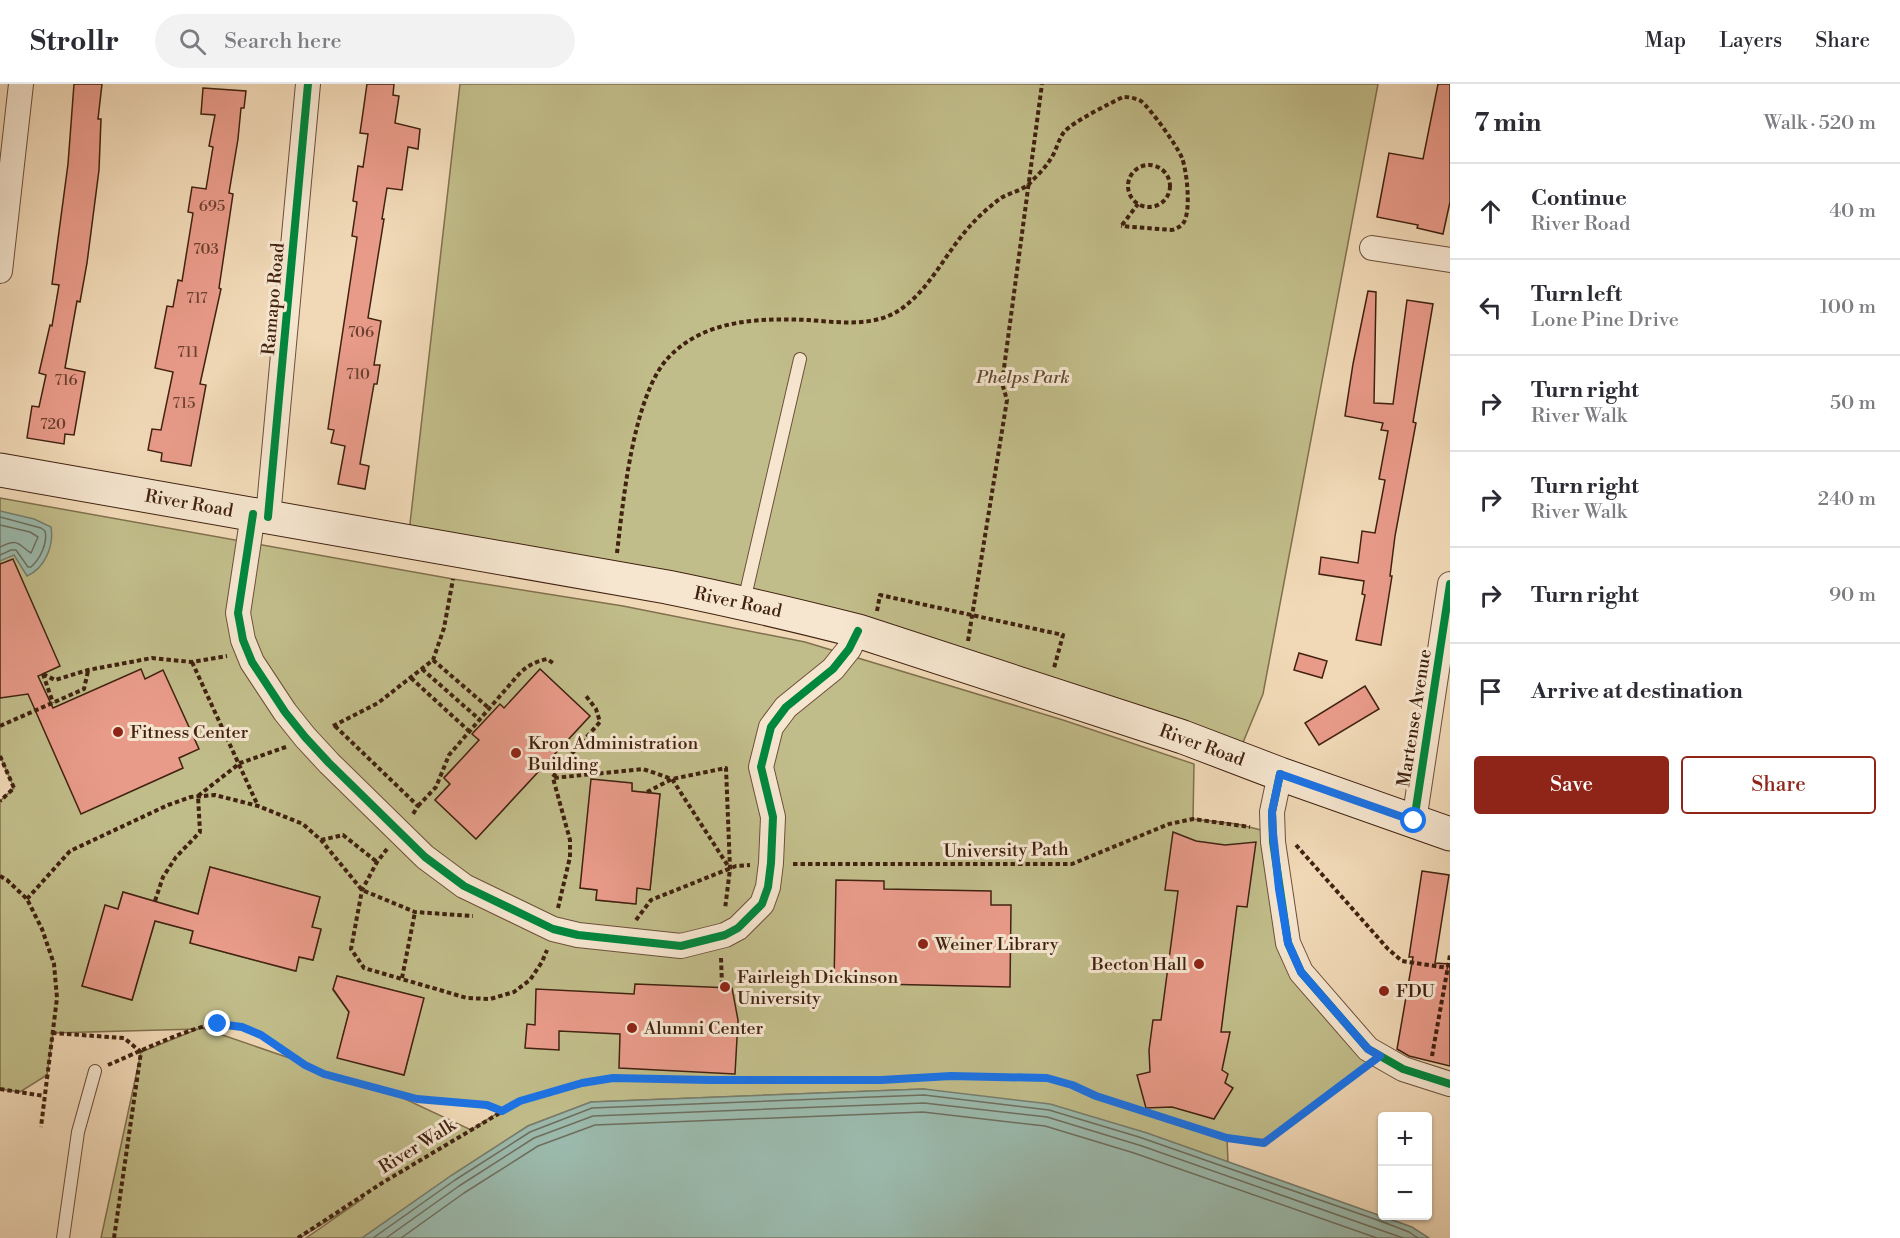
<!DOCTYPE html>
<html lang="en">
<head>
<meta charset="utf-8">
<style>
	body { margin:0; font-family:"Libre Bodoni",serif; background:#f2f2f3; color:#2b2b33 }
	.controls { position:absolute; right:18px; bottom:18px; display:grid; overflow:hidden; border-radius:6px; box-shadow:0 2px 4px #0004 }
	.controls button { width:54px; height:54px; display:grid; place-items:center; padding:0; border:0; border-bottom:2px solid #e1e1e2; background:#fff; color:#2b2b33; font:30px sans-serif }
	.stop { position:absolute; width:18px; height:18px; margin:-14px; border:4px solid #1a73e8; border-radius:50%; background:#fff }
	.stop.end { background:#1a73e8; border-color:#fff; box-shadow:0 2px 6px #0008 }
	.list { margin:0; padding:0; list-style:none }
	h2 { display:flex; justify-content:space-between; align-items:center; height:78px; margin:0; padding:0 24px; font-size:26px }
	h2 small { font-size:20px; font-weight:400; color:#7c7c81 }
	.list li { display:grid; grid-template-columns:39px 1fr auto; gap:18px; align-items:center; box-sizing:border-box; height:96px; padding:0 24px; border-top:2px solid #e1e1e2 }
	.list b { display:block; font-size:22px; white-space:nowrap }
	.list p { margin:0; font-size:20px; white-space:nowrap; color:#7c7c81 }
	.list em { font-size:20px; font-style:normal; color:#7c7c81 }
	.actions { display:flex; gap:12px; padding:18px 24px }
	.actions a { flex:1; padding:14px 0; border:2px solid #8f2418; border-radius:6px; text-align:center; font-size:21px; color:#8f2418 }
	.actions .main { background:#8f2418; color:#fff }
	.icon { flex:none; width:33px; height:33px; fill:none; stroke:currentColor; stroke-width:2; stroke-linecap:round; stroke-linejoin:round }
	.map { position:relative; flex:none; width:1450px; height:1154px; overflow:hidden }
	header { display:flex; align-items:center; gap:36px; box-sizing:border-box; height:84px; padding:0 30px; background:#fff; border-bottom:2px solid #e1e1e2 }
	header strong { font-size:28px }
	nav { display:flex; gap:33px; margin-inline-start:auto; font-size:21px }
	.search { width:420px; height:54px; background:#f2f2f3; display:flex; align-items:center; gap:15px; box-sizing:border-box; padding:0 21px; border-radius:33px; color:#7c7c81; font-size:22px }
	main { display:flex }
	aside { flex:1; background:#fff }
	.map>svg:first-child { display:block }
</style>
</head>
<body>
<header>
<strong>Strollr</strong>
<div class="search"><svg class="icon" aria-label="search" viewBox="0 0 24 24"><circle cx="10" cy="10" r="6"/><path d="M15 15l6 6"/></svg>Search here</div>
<nav><a>Map</a><a>Layers</a><a>Share</a></nav>
</header>
<main>
<div class="map">
<svg width="1450" height="1154" viewBox="0 0 1450 1154">
	<rect width="100%" height="100%" fill="#f1d9b7"/>
	<filter id="stains"><feTurbulence type="fractalNoise" baseFrequency=".00333" numOctaves="4"/><feColorMatrix values="0 0 0 0 .2 0 0 0 0 .09 0 0 0 0 .02 0 0 0 .5 -.17"/></filter>
	<radialGradient id="worn" r=".72"><stop offset=".6" stop-color="#630" stop-opacity="0"/><stop offset="1" stop-color="#630" stop-opacity=".3"/></radialGradient>
	<g fill="#c1bd8a" stroke="#81704d" stroke-width="1.5" fill-rule="evenodd">
		<polygon points="460,0 1378,0 1263,610 1237,673 858,547 408,457"/>
		<path d="M0 414 453 495 623 522 805 558 1063 636 1194 680 1193 735 1237 740 1273 749 1288 859 1380 972 1265 1059 1227 1054 1228 1078 1140 1047 924 1005 591 1018 528 1042 452 1091 362 1154H306L364 1114 300 1154H101L141 968 198 945 53 949 47 991 20 1008 0 1005V717L14 704 0 672ZM540 585 590 632 476 755 435 716 450 700 444 693 459 678 465 683 485 661 473 651 500 621 510 630 523 604ZM632 699V707L660 710 650 805 637 804 635 820 596 816 597 806 580 804ZM210 783 320 813 312 843 321 846 313 876 299 873 295 887 190 859 193 847 155 837 132 916 82 902 118 825 123 808 198 830ZM337 892 423 914 404 991 338 973 349 928 333 906ZM242 943 261 952 298 977 202 944ZM390 1008 417 1015 487 1021 501 1027 471 1046Z"/>
	</g>
	<g fill="#9bbaad" stroke="#777d6e" stroke-width="1.5">
		<path d="M0 427 34 435 51 443C54 462 45 484 27 492L14 471 0 477Z"/>
		<polygon points="924,1005 1050,1020 1147,1049 1412,1143 1429,1154 362,1154 452,1091 528,1042 591,1018"/>
	</g>
	<g fill="none" stroke-linecap="round" stroke-linejoin="round">
		<g stroke="#6e6e5e" stroke-width="1.5">
			<path d="M0 433 41 444 45 447C48 459 40 475 31 483H28L16 466H11L0 471"/>
			<path d="M0 441 30 448 38 453 31 469C17 460 19 454 0 463"/>
			<polyline points="373,1154 455,1096 530,1048 592,1024 924,1011 1049,1026 1139,1053 1383,1138 1409,1148 1418,1154"/>
			<polyline points="386,1154 459,1102 534,1054 593,1032 924,1019 1047,1033 1142,1062 1403,1154"/>
			<polyline points="401,1154 464,1109 538,1062 595,1041 923,1028 1045,1042 1134,1069 1377,1154"/>
		</g>
	</g>
	<g fill="#e99b8a" stroke="#412210" stroke-width="1.5">
		<polygon points="74,0 102,0 98,35 101,35 99,86 87,179 80,218 77,217 65,284 85,288 74,351 65,350 64,360 27,354 32,322 39,323 46,291 39,289 50,241 52,242 59,201 52,200 68,80"/>
		<polygon points="367,0 394,0 393,11 399,12 395,39 420,45 418,65 408,63 402,106 387,104 382,135 384,135 368,234 381,237 374,281 380,281 377,300 374,300 360,380 369,382 365,405 338,400 345,362 331,359 334,346 328,345 357,153 352,152 357,118 353,117 358,82 363,83 368,50 360,49"/>
		<polygon points="1438,0 1450,0 1450,118 1443,150 1417,144 1418,141 1377,133 1389,69 1423,75"/>
		<polygon points="203,4 246,7 244,24 241,24 238,55 229,109 233,110 219,204 221,205 200,300 206,301 191,382 161,377 162,369 148,366 152,345 161,346 173,288 155,284 167,222 173,223 178,196 182,197 193,129 188,128 192,103 206,105 213,63 209,62 215,31 201,30"/>
		<polygon points="1368,207 1376,208 1374,319 1393,320 1407,216 1433,220 1413,338 1416,339 1395,452 1390,492 1392,492 1381,561 1356,556 1365,511 1362,510 1364,497 1319,490 1321,473 1358,479 1362,447 1375,449 1385,396 1379,395 1388,347 1381,346 1383,339 1345,332 1353,280"/>
		<polygon points="13,475 60,582 38,592 53,624 141,585 145,595 163,586 199,665 179,674 183,684 81,730 28,610 0,614 0,480"/>
		<polygon points="1299,569 1327,577 1322,594 1294,586"/>
		<polygon points="540,585 590,632 476,755 435,716 450,700 444,694 479,656 472,650 500,620 504,624"/>
		<polygon points="1365,602 1379,625 1319,661 1305,639"/>
		<polygon points="591,695 632,699 632,707 660,710 650,806 637,804 636,820 596,816 597,806 580,804"/>
		<polygon points="1173,748 1196,757 1225,761 1256,758 1247,823 1237,822 1221,948 1230,948 1222,986 1228,990 1225,999 1233,1004 1214,1035 1172,1023 1146,1024 1137,991 1150,988 1149,966 1153,936 1161,936 1178,807 1165,806"/>
		<polygon points="210,783 320,813 312,843 321,845 313,876 299,873 296,887 190,859 193,847 155,837 132,916 82,902 105,821 118,825 123,808 198,830"/>
		<polygon points="1422,787 1449,791 1435,879 1450,880 1450,982 1409,972 1397,965 1413,873 1409,873"/>
		<polygon points="836,796 884,797 884,805 991,807 991,821 1011,821 1010,903 834,899"/>
		<polygon points="337,892 424,914 404,991 337,974 349,928 333,905"/>
		<polygon points="635,900 732,904 738,936 735,990 619,984 620,950 559,947 559,966 525,964 527,940 535,941 536,905 634,910"/>
	</g>
	<g fill="none" stroke-linecap="round" stroke-linejoin="round">
		<defs>
			<g id="lane">
				<polyline points="744,517 800,275"/>
				<polyline points="63,1154 78,1048 95,987"/>
			</g>
			<g id="street">
				<polyline points="1372,164 1450,176"/>
				<polyline points="0,187 21,0"/>
				<polyline points="253,430 238,529 243,556 252,578 285,628 305,653 329,679 425,773 464,802 553,845 578,851 681,862 725,851 738,844 762,820 768,803 771,779 773,733 761,683 771,643 786,623 833,585 849,565 858,547"/>
				<polyline points="268,433 308,0"/>
				<polyline points="1280,690 1272,728 1273,758 1288,859 1301,888 1368,965 1403,985 1450,1000"/>
				<polyline points="1414,737 1450,500"/>
			</g>
			<path id="secondary" d="M0 386 667 503C731 516 795 531 858 547L1183 653 1280 690 1450 750"/>
		</defs>
		<use href="#lane" stroke="#6d503a" stroke-width="14"/>
		<use href="#street" stroke="#6d503a" stroke-width="26"/>
		<use href="#secondary" stroke="#412210" stroke-width="35"/>
		<g stroke="#412210" stroke-width="4" stroke-dasharray="4.5 3" stroke-linecap="butt">
			<circle cx="1149" cy="102" r="21"/>
			<polyline points="1122,141 1138,120"/>
			<path d="M617 469C623 418 633 312 668 274 704 235 760 234 808 236 838 238 874 244 901 225 931 204 946 168 970 142 979 132 990 122 1001 114 1009 109 1021 107 1029 100 1036 93 1045 84 1050 76 1056 68 1058 56 1064 48 1074 37 1109 20 1123 13 1129 13 1135 14 1141 17 1150 24 1178 63 1182 74 1187 87 1191 126 1184 138 1181 143 1177 144 1172 146L1121 142"/>
			<polyline points="877,527 880,511 1063,551 1054,584"/>
			<polyline points="968,557 1007,316 1002,299 1042,0"/>
			<polyline points="433,576 490,625"/>
			<polyline points="192,578 258,722"/>
			<polyline points="422,585 480,636"/>
			<polyline points="43,590 55,596 88,586 152,574 192,578 227,572"/>
			<polyline points="43,590 53,619"/>
			<polyline points="411,594 470,648"/>
			<polyline points="0,642 84,605 88,587"/>
			<polyline points="333,642 378,619 433,576 444,544 453,495"/>
			<polyline points="335,642 418,722 413,730"/>
			<polyline points="0,672 14,704 0,717"/>
			<polyline points="553,693 567,675 600,638 596,625 586,612"/>
			<polyline points="647,708 672,695 726,684 730,785 725,825"/>
			<path d="M418 722 436 703 449 671 519 590C528 581 535 578 547 575L553 579"/>
			<polyline points="321,756 343,751 377,778"/>
			<polyline points="1296,761 1388,865 1402,877 1448,884"/>
			<polyline points="387,765 377,778 362,806 351,865 364,884 467,914 490,915 514,908 530,896 542,878 547,866"/>
			<polyline points="793,780 1072,780 1169,740 1193,735 1250,743"/>
			<polyline points="0,792 7,796 27,815 42,845 54,880 57,914 41,1043"/>
			<polyline points="27,815 70,767 168,721 191,713 215,711 258,722 303,740 321,756 362,806 415,828 473,832"/>
			<polyline points="155,817 163,793 176,773 200,748 198,712 240,679 286,663"/>
			<polyline points="558,824 570,773 570,756 553,694 643,685 672,695 730,785"/>
			<polyline points="636,836 651,816 736,782 750,781"/>
			<polyline points="721,874 722,901"/>
			<polyline points="402,894 415,828"/>
			<polyline points="52,949 124,954 141,968 114,1154"/>
			<polyline points="1432,972 1450,871"/>
			<path d="M108 981C132 971 198 939 220 940 263 942 288 979 327 991 355 1000 386 1008 416 1014 444 1020 474 1016 501 1027"/>
			<polyline points="0,1005 44,1012"/>
			<polyline points="298,1154 382,1099 520,1017 582,999 613,994 710,996 881,996 951,992 1047,994 1072,1001 1096,1012 1227,1054 1265,1059 1363,985"/>
		</g>
		<use href="#lane" stroke="#f6e6d0" stroke-width="12"/>
		<use href="#street" stroke="#f6e6d0" stroke-width="24"/>
		<use href="#secondary" stroke="#f6e6d0" stroke-width="33"/>
		<defs>
			<g id="cycleway">
				<polyline points="253,430 238,529 243,556 252,578 285,628 305,653 329,679 425,773 464,802 553,845 578,851 681,862 725,851 738,844 762,820 768,803 771,779 773,733 761,683 771,643 786,623 833,585 849,565 858,547"/>
				<polyline points="268,433 308,0"/>
				<polyline points="1280,690 1272,728 1273,758 1288,859 1301,888 1368,965 1403,985 1450,1000"/>
				<polyline points="1414,737 1450,500"/>
			</g>
		</defs>
		<use href="#cycleway" stroke="#f6e6d0" stroke-width="11"/>
		<use href="#cycleway" stroke="#00873e" stroke-width="8"/>
	</g>
	<g fill="none" stroke-linecap="round" stroke-linejoin="round">
		<polyline stroke="#1a73e8" stroke-width="8" points="218,940 242,943 261,951 305,981 324,990 417,1015 487,1021 502,1027 520,1017 582,999 613,994 710,996 881,996 951,992 1047,994 1072,1001 1096,1012 1227,1054 1264,1059 1380,972 1368,965 1301,888 1288,859 1279,805 1273,749 1272,728 1280,690 1414,737"/>
	</g>
	<g fill="#8f2418" stroke="#f6e6d0" stroke-width="2">
		<circle cx="118" cy="648" r="6"/>
		<circle cx="516" cy="669" r="6"/>
		<circle cx="923" cy="860" r="6"/>
		<circle cx="1199" cy="880" r="6"/>
		<circle cx="725" cy="903" r="6"/>
		<circle cx="1384" cy="907" r="6"/>
		<circle cx="632" cy="944" r="6"/>
	</g>
	<g text-anchor="middle" stroke-width="6" stroke-linejoin="round" paint-order="stroke">
		<g font-size="15" fill="#6b402e">
			<text x="212" y="127">695</text>
			<text x="206" y="170">703</text>
			<text x="197" y="219">717</text>
			<text x="361" y="253">706</text>
			<text x="188" y="273">711</text>
			<text x="358" y="295">710</text>
			<text x="66" y="301">716</text>
			<text x="184" y="324">715</text>
			<text x="53" y="345">720</text>
		</g>
		<g font-size="18" fill="#412210" stroke="#f6e6d0">
			<text transform="translate(273 215) rotate(-85)" y="6">Ramapo Road</text>
			<text transform="translate(189 419) rotate(10)" y="6">River Road</text>
			<text transform="translate(738 518) rotate(12)" y="6">River Road</text>
			<text transform="translate(1414 634) rotate(-81)" y="6">Martense Avenue</text>
			<text transform="translate(1202 661) rotate(20)" y="6">River Road</text>
			<text transform="translate(1006 766) rotate(-1)" y="6">University Path</text>
			<text transform="translate(417 1062) rotate(-32)" y="6">River Walk</text>
		</g>
		<g font-size="18" font-style="italic" fill="#61492e" stroke="#f6e6d0">
			<text x="1023" y="299">Phelps Park</text>
		</g>
		<g font-size="18" fill="#412210" stroke="#f6e6d0" text-anchor="start">
			<text x="130" y="654">Fitness Center</text>
			<text x="528" y="665">Kron Administration<tspan x="528" dy="21">Building</tspan></text>
			<text x="935" y="866">Weiner Library</text>
			<text x="1187" y="886" text-anchor="end">Becton Hall</text>
			<text x="737" y="899">Fairleigh Dickinson<tspan x="737" dy="21">University</tspan></text>
			<text x="1396" y="913">FDU</text>
			<text x="644" y="950">Alumni Center</text>
		</g>
	</g>
	<rect width="100%" height="100%" filter="url(#stains)"/>
	<rect width="100%" height="100%" fill="url(#worn)"/>
</svg>
<div class="controls">
<button>+</button>
<button>−</button>
</div>
<div class="stop" style="left:1414px;top:737px"></div>
<div class="stop end" style="left:218px;top:940px"></div>
</div>
<aside>
<h2>7 min<small>Walk · 520 m</small></h2>
<ul class="list">
<li><svg class="icon" aria-label="ahead" viewBox="0 0 24 24"><path d="M12 20V5M6 11l6-6 6 6"/></svg><div><b>Continue</b><p>River Road</p></div><em>40 m</em></li>
<li><svg class="icon" aria-label="left" viewBox="0 0 24 24"><path d="M17 20v-9H6M10 6l-5 5 5 5"/></svg><div><b>Turn left</b><p>Lone Pine Drive</p></div><em>100 m</em></li>
<li><svg class="icon" aria-label="right" viewBox="0 0 24 24"><path d="M7 20v-9h11M14 6l5 5-5 5"/></svg><div><b>Turn right</b><p>River Walk</p></div><em>50 m</em></li>
<li><svg class="icon" aria-label="right" viewBox="0 0 24 24"><path d="M7 20v-9h11M14 6l5 5-5 5"/></svg><div><b>Turn right</b><p>River Walk</p></div><em>240 m</em></li>
<li><svg class="icon" aria-label="right" viewBox="0 0 24 24"><path d="M7 20v-9h11M14 6l5 5-5 5"/></svg><div><b>Turn right</b></div><em>90 m</em></li>
<li><svg class="icon" aria-label="arrive" viewBox="0 0 24 24"><path d="M6 21V4h12l-3 4 3 4H6"/></svg><div><b>Arrive at destination</b></div></li>
</ul>
<div class="actions"><a class="main">Save</a><a>Share</a></div>
</aside>
</main>
</body>
</html>
